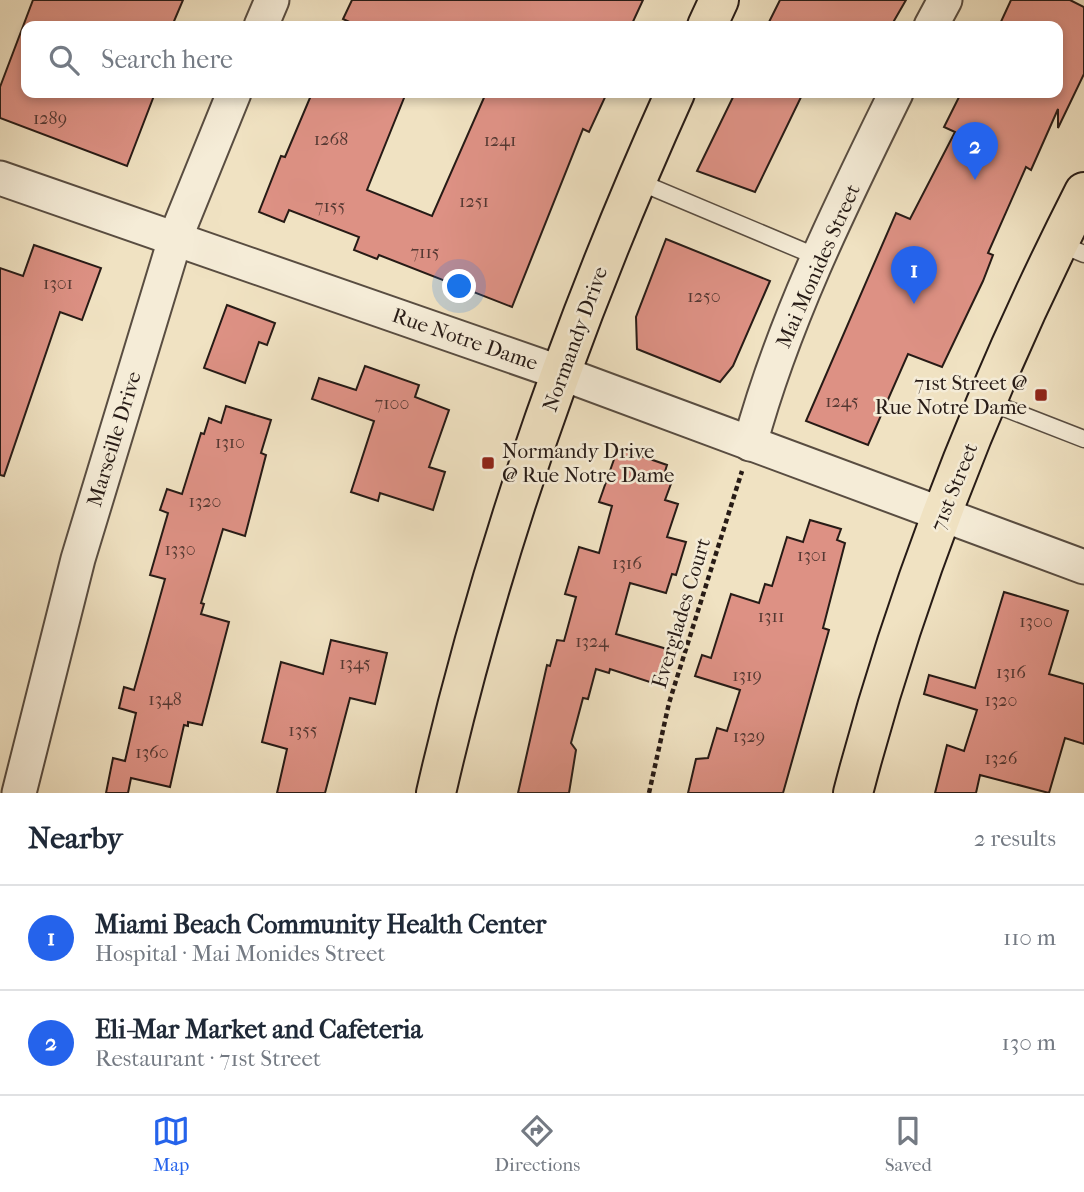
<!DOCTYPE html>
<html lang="en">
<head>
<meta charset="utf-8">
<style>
	body { margin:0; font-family:"IM FELL French Canon",serif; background:#f2f2f3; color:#1f2937 }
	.you { position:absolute; left:460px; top:287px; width:24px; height:24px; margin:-18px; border:5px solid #fff; border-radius:50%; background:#1a73e8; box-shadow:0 0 0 10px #1a73e833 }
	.badge { display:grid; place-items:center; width:46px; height:46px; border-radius:50%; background:#2563eb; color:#fff; font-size:23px; font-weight:700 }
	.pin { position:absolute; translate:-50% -58px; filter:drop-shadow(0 2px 4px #0008) }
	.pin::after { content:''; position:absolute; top:37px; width:24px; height:21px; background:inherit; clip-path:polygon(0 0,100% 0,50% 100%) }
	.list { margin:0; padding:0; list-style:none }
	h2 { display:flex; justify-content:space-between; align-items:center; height:91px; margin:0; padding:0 28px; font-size:30px }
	h2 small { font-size:23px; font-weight:400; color:#747a83 }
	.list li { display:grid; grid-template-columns:46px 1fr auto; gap:21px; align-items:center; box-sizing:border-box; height:105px; padding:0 28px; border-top:2px solid #e0e1e3 }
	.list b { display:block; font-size:26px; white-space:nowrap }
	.list p { margin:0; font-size:23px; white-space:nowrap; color:#747a83 }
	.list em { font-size:23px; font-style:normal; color:#747a83 }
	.icon { flex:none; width:38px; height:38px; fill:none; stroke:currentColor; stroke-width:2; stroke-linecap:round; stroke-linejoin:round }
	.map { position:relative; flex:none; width:1084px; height:793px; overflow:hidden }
	.search { position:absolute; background:#fff; box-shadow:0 4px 10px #0003; left:21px; right:21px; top:21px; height:77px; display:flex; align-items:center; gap:18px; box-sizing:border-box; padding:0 24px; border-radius:14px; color:#747a83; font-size:26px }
	.sheet { height:301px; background:#fff }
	nav { display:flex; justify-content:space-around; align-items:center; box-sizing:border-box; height:98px; border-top:2px solid #e0e1e3; background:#fff; font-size:19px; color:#747a83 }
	nav a { display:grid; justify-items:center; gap:4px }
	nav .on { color:#2563eb }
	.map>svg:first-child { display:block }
</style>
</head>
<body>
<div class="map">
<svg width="1084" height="793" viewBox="0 0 1084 793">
	<rect width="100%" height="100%" fill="#f0e2c2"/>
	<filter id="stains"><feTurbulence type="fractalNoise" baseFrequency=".00286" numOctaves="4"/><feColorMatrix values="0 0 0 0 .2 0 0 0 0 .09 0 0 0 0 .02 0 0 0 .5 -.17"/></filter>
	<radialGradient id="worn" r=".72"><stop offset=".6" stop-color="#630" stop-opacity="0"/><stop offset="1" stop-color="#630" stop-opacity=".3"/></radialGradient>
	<g fill="#dd9184" stroke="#271b16" stroke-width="2">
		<polygon points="33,0 183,0 172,26 26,26 26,93 155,93 127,166 0,118 0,87"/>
		<polygon points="352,0 643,0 631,26 358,26 343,19"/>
		<polygon points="780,0 906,0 891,26 767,26"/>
		<polygon points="1011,0 1070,0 1084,7 1084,74 1058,128 1058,109 1031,170 1026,167 988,253 993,255 983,281 942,367 908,354 868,445 806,421 896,213 910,219 955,132 944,127 961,93 1058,93 1058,26 999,26"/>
		<polygon points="312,93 406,93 367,190 432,216 486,93 607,93 589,132 583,129 512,307 379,255 377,259 354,250 359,237 289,210 284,222 259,212 281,156 285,157"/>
		<polygon points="735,93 803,93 755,192 697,171"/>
		<polygon points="666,239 770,281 733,366 720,382 637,349 636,317"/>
		<polygon points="34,245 101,268 82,320 60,312 4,476 0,475 0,268 23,276"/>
		<polygon points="227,305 275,323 267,345 259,342 245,383 204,368"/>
		<polygon points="365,366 419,385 415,397 449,410 429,467 445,472 433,510 380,493 378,501 351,492 374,421 312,399 319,378 356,390"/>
		<polygon points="226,406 271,420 261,453 266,455 245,536 223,529 201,603 204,604 201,614 229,622 202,725 188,722 188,726 184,725 170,787 131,778 128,793 106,793 113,758 125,761 136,713 119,708 124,687 134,690 165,579 150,575 168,513 160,510 167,489 182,494 201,433 204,434 209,418 221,423"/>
		<polygon points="618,448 667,465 663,478 672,481 665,500 678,504 667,537 686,542 676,575 672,574 666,593 630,583 616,634 667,649 656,684 610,669 609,673 596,669 588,699 583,698 571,743 576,750 569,793 518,793 547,665 550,666 557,640 564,641 576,597 565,594 579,547 599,553 612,506 599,502"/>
		<polygon points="810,520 841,529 837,540 845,543 823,628 829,630 783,793 688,793 696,759 708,758 717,728 727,731 740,690 695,676 702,655 711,658 731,594 759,603 765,584 772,586 787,537 803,542"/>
		<polygon points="1004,592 1068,611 1049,674 1084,684 1084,744 1065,738 1049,793 980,775 976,793 935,793 947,745 964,751 977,710 924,694 929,675 975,688"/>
		<polygon points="331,640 387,653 375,704 350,698 325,793 277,793 287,749 262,742 281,662 323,674"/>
	</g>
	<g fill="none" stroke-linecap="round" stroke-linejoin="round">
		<defs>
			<g id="service">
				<polyline points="637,181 820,258"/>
				<polyline points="1058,243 1084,254"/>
				<polyline points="989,402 1084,439"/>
			</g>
			<g id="minor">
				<polyline points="261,26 272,0"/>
				<polyline points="931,26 945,0"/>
				<polyline points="0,178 561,373 1084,567"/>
				<path d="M750 444C783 322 841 205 896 93"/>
				<polyline points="19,793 78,559 176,236 234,93"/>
			</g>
			<g id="primary">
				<polyline points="707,26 719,0"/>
				<path d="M436 793C491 553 574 317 675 93"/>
				<path d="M853 793C907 586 987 383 1084 192"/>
			</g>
		</defs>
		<use href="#service" stroke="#594d41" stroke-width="19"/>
		<use href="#minor" stroke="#594d41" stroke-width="37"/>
		<use href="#primary" stroke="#271b16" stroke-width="42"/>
		<polyline stroke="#271b16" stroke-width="4.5" stroke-dasharray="5 3.5" stroke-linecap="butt" points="649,793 669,703 742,471"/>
		<use href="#service" stroke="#f5ecd7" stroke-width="16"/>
		<use href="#minor" stroke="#f5ecd7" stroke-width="33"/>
		<use href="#primary" stroke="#f0e2c2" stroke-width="38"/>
	</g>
	<g fill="#8f2418" stroke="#f5ecd7" stroke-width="2.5">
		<rect x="1034" y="388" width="14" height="14" rx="3.5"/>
		<rect x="481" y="456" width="14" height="14" rx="3.5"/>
	</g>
	<g text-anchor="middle" stroke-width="5" stroke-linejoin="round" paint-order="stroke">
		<g font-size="18" fill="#543832">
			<text x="50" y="124">1289</text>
			<text x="331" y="145">1268</text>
			<text x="500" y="146">1241</text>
			<text x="474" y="207">1251</text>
			<text x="330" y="212">7155</text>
			<text x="425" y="258">7115</text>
			<text x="58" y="289">1301</text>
			<text x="704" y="302">1250</text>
			<text x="842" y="407">1245</text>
			<text x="392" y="409">7100</text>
			<text x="230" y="448">1310</text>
			<text x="205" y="507">1320</text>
			<text x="180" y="555">1330</text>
			<text x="812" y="561">1301</text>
			<text x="627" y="569">1316</text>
			<text x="771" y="622">1311</text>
			<text x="1036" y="627">1300</text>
			<text x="592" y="647">1324</text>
			<text x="355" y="669">1345</text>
			<text x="1011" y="678">1316</text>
			<text x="747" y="681">1319</text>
			<text x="165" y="705">1348</text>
			<text x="1001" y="706">1320</text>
			<text x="303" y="736">1355</text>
			<text x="749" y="742">1329</text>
			<text x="152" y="758">1360</text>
			<text x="1001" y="764">1326</text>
		</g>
		<g font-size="21" fill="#271b16" stroke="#f5ecd7">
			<text transform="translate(818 266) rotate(-66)" y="7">Mai Monides Street</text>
			<text transform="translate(465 339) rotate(19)" y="7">Rue Notre Dame</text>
			<text transform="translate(575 339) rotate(-70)" y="7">Normandy Drive</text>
			<text transform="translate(114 439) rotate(-73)" y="7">Marseille Drive</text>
			<text transform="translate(954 487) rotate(-68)" y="7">71st Street</text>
			<text transform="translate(681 613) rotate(-73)" y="7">Everglades Court</text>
		</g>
		<g font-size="21" fill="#271b16" stroke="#f5ecd7" text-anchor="end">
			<text x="1027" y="390">71st Street @<tspan x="1027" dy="24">Rue Notre Dame</tspan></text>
			<text x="502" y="458" text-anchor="start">Normandy Drive<tspan x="502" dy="24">@ Rue Notre Dame</tspan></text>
		</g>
	</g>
	<rect width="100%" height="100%" filter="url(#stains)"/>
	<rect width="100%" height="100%" fill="url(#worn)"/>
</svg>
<div class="you"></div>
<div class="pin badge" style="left:914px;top:304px">1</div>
<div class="pin badge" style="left:975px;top:180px">2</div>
<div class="search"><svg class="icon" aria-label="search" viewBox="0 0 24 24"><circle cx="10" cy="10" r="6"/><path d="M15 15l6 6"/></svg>Search here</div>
</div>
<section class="sheet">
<h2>Nearby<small>2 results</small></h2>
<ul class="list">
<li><span class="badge">1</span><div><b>Miami Beach Community Health Center</b><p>Hospital · Mai Monides Street</p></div><em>110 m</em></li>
<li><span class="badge">2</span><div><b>Eli-Mar Market and Cafeteria</b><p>Restaurant · 71st Street</p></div><em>130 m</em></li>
</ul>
</section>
<nav>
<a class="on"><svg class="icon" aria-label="map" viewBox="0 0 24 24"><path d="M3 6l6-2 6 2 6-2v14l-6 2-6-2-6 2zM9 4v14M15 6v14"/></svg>Map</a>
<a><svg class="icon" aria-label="directions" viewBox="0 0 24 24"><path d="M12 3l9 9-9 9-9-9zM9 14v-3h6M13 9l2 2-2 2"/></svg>Directions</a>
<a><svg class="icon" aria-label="saved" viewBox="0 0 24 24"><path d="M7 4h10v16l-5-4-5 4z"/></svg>Saved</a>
</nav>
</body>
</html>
